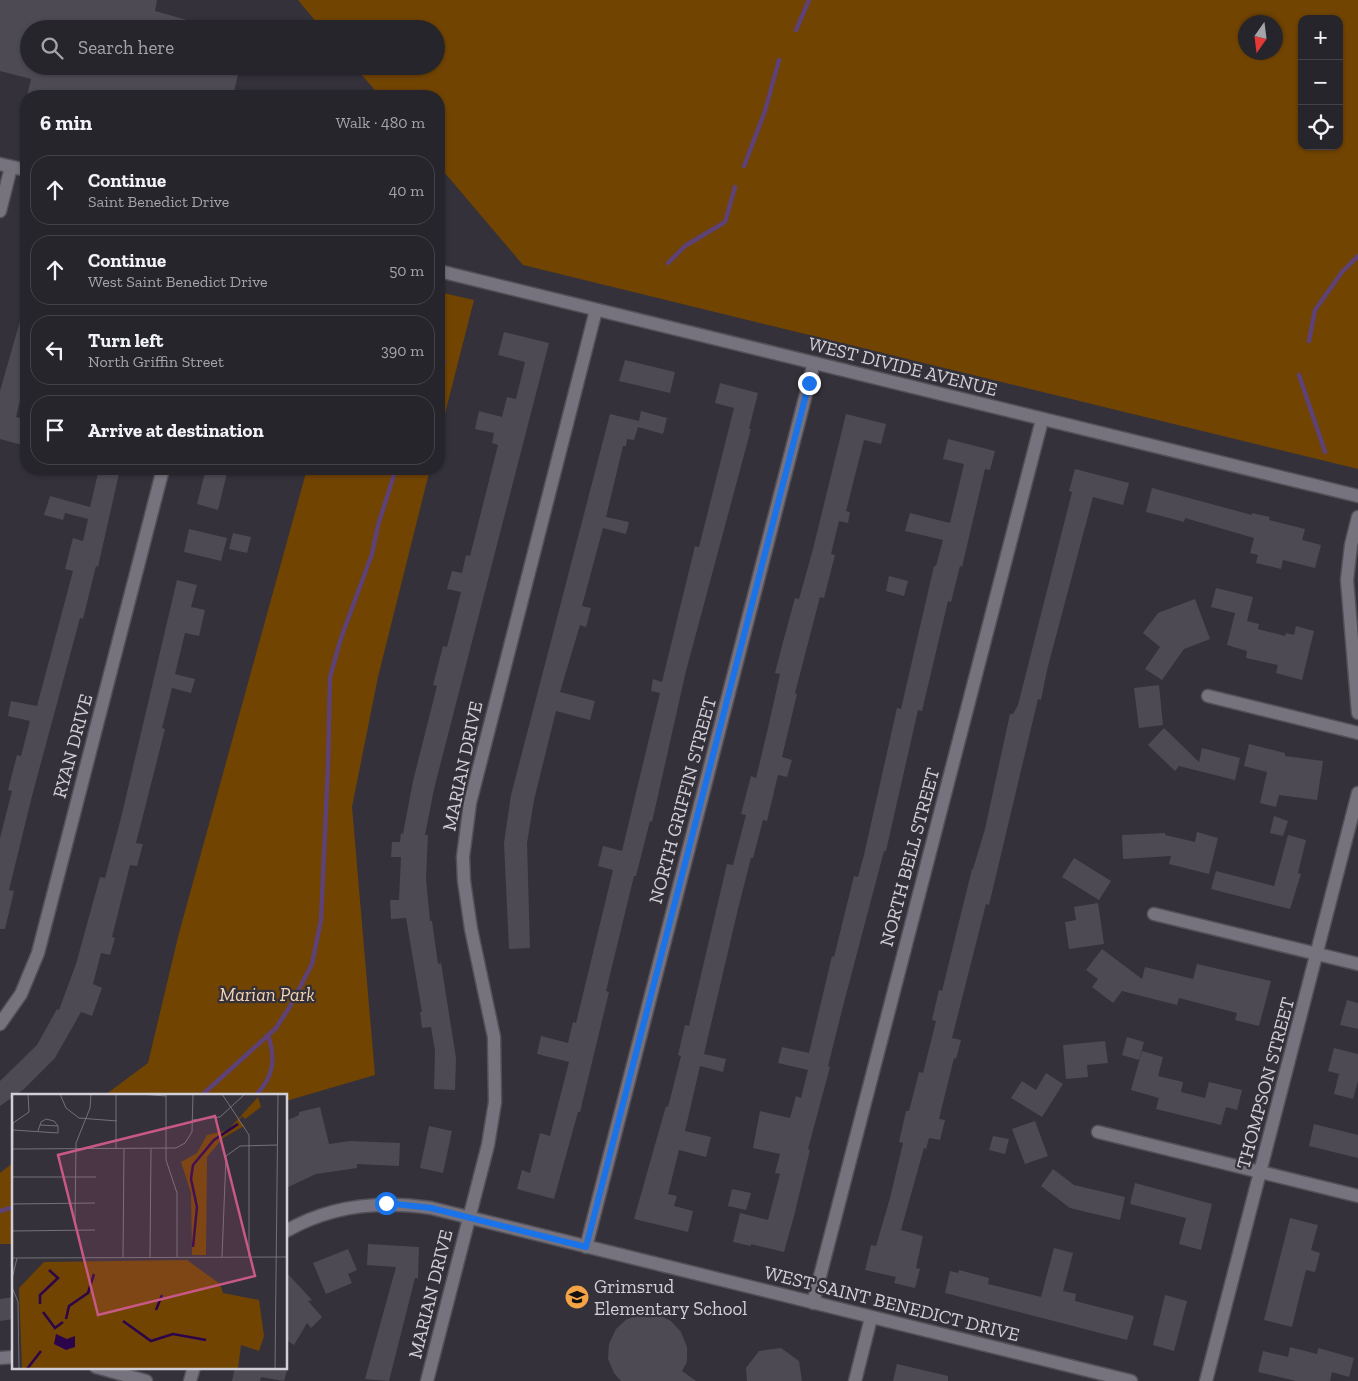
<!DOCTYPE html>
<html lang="en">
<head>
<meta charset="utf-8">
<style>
	body { margin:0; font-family:"Zilla Slab",serif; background:#333138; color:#f1f3f6 }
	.controls { position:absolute; right:15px; top:15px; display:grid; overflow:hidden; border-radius:10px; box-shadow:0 1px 4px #0004 }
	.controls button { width:45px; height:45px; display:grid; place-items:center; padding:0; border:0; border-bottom:1px solid #434248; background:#27252c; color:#f1f3f6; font:25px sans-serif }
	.compass { position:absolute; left:1238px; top:15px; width:45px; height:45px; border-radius:50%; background:#27252c; box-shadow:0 1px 4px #0004; rotate:194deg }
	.stop { position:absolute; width:15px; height:15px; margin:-11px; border:4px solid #1a73e8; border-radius:50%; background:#fff }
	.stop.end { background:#1a73e8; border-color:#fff; box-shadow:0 1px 5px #0008 }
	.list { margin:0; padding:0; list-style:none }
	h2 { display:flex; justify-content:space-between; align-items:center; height:65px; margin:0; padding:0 20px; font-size:21px }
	h2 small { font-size:16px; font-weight:400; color:#a4a5a9 }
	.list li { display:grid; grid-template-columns:32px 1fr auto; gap:15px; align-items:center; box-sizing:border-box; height:70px; margin:0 10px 10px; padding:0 10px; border:1px solid #434248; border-radius:20px }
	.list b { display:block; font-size:19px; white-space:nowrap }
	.list p { margin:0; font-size:16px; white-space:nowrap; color:#a4a5a9 }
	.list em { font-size:16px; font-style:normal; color:#a4a5a9 }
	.icon { flex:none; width:28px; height:28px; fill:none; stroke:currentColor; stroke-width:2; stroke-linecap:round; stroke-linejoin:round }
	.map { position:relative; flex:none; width:1358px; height:1381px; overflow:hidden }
	.search { position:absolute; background:#27252c; box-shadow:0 1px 4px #0004; left:20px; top:20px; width:425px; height:55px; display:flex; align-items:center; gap:12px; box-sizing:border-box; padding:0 18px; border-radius:28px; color:#a4a5a9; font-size:19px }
	.panel { position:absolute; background:#27252c; box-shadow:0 1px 4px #0004; left:20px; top:90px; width:425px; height:385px; border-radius:20px }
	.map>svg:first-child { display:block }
</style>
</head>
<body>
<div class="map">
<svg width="1358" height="1381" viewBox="0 0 1358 1381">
	<rect width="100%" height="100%" fill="#34313a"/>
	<g fill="#714402" fill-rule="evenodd">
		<path d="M298 0H1358V469L523 265 439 166V96H380L354 66H436V29H322ZM1302 19H1339V146H1302ZM1246 22H1276V52H1246Z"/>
		<polygon points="439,292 474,300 439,437"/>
		<polygon points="307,469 430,469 378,677 352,807 375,1075 286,1101 286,1095 105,1095 148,1063 179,933"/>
		<polygon points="14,1162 14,1244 0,1244 0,1173"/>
	</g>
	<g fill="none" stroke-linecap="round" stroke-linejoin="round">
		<g stroke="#5e4175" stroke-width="4.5">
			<polyline points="796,30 809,0"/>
			<polyline points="744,166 765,111 779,60"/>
			<polyline points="668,263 685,246 725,222 735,187"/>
			<polyline points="1309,341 1315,310 1342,272 1358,256"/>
			<polyline points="439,366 444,362"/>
			<polyline points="1299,375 1325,452"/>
			<polyline points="202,1095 276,1028 289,1008 312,964 321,920 328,766 330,677 341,638 372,554 378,525 396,469"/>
			<path d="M256 1095C274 1076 276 1059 268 1035"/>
			<polyline points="0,1211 14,1207"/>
		</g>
	</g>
	<g fill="#4e4a54">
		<polygon points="0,0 157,0 155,11 201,24 201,29 29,29 29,66 240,66 233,96 27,96 31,79 0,71"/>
		<polygon points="22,314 26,314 26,376 16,417 26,420 26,446 0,439 0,391"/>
		<polygon points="504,332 549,343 434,789 425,835 428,835 426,879 430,921 432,921 438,964 441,963 456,1058 455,1090 434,1089 435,1051 431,1027 422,1028 420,1012 422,1012 406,918 391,919 390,900 399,900 401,857 391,857 392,842 400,842 401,833 403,834 413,781 437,686 433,685 443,646 447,647 461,592 447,589 452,571 462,573 466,555 470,556 498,445 492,443 494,433 475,429 479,411 502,417 507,397 516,399 525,362 498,355"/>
		<polygon points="625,360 675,372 670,393 619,381"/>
		<polygon points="720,383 758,393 749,429 751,429 686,671 652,822 650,821 636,876 634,876 606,991 609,992 580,1112 578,1112 554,1199 517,1189 522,1170 530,1173 540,1133 550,1136 569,1062 537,1054 541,1036 568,1043 573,1022 576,1023 613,870 598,866 603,846 622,851 660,693 651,691 653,679 662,682 695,546 699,547 734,408 715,403"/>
		<polygon points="641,411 667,418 663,434 638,427 634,440 627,439 626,446 623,446 606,517 629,522 626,534 603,528 582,606 591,608 586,627 580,625 560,692 595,701 590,720 556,711 534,800 527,843 530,948 509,949 504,843 511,795 610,414 639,421"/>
		<polygon points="846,414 886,424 881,444 864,440 846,511 850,512 848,523 839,521 831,554 835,555 824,598 820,597 795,693 797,694 782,757 792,760 787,777 778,775 767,821 763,820 753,858 751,858 738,909 704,1054 726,1059 723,1072 700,1066 685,1131 711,1137 706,1157 679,1150 668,1194 677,1196 674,1206 693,1211 688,1232 634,1219 666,1106 668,1107 681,1056 678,1055 685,1025 689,1026 727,864 733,865 746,815 741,814 751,776 756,778 768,728 780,674 775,673 783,642 795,598 799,599 813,549"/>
		<polygon points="948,439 995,451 990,470 985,469 962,567 960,566 951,602 948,601 922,711 918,710 886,851 884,851 842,1010 828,1066 830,1067 808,1149 810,1150 794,1216 784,1252 751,1244 751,1246 733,1242 740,1213 768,1220 780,1174 775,1173 780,1154 753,1148 760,1111 790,1118 796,1096 801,1098 808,1070 778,1063 782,1047 809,1053 832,956 834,957 854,876 858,877 864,855 897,708 901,709 934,566 936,566 943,540 905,531 910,513 950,523 964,464 943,459"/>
		<polygon points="99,469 120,469 98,567 96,566 83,619 80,618 32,796 9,890 14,891 5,929 0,929 0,838 12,791 8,790 17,755 21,756 30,721 8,716 11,701 37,706 73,571 65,569 73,538 83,541 88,519 65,513 63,520 44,515 50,496 90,507"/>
		<polygon points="206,469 228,469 218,510 197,504"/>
		<polygon points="1075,469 1129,483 1123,505 1093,497 1047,670 1041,700 1038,699 989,905 986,904 952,1038 961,1040 956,1059 954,1058 939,1119 945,1120 940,1140 929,1138 926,1149 924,1148 901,1230 923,1236 916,1268 920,1269 915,1288 894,1283 896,1277 865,1270 871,1245 876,1246 890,1198 903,1143 899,1142 906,1111 909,1111 919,1072 923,1073 936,1021 932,1020 939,990 942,991 972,869 973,869 985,829 1010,714 1013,714 1018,705 1072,492 1069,491"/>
		<polygon points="1152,488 1252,515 1252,513 1270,517 1269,520 1305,529 1302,540 1321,545 1315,568 1283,560 1281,569 1256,563 1258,555 1250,553 1254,538 1185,518 1184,522 1146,512"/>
		<polygon points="189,529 227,538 221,561 184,552"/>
		<polygon points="233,533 251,537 247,553 229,549"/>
		<polygon points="889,576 908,581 904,596 886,591"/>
		<polygon points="177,580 197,585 191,607 205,610 199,636 185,633 175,674 195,679 191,693 172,688 162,728 165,729 136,843 143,844 137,866 130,865 112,937 115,938 110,955 101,953 93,984 102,988 92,1016 81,1012 55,1058 24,1089 0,1106 0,1081 37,1045 57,1009 59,1010 76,964 100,877 105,878 121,818"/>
		<polygon points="1216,588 1253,597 1247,621 1259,624 1258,629 1285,636 1286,633 1294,635 1296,626 1314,631 1302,680 1276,673 1278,665 1246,658 1247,651 1227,645 1235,613 1211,607"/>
		<polygon points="1195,599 1210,639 1184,649 1162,680 1145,669 1160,647 1143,633 1158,613"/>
		<polygon points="1159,685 1163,725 1139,728 1134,688"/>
		<polygon points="1164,728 1199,762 1202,748 1240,758 1235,780 1179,766 1175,771 1148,745"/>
		<polygon points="1249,744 1285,753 1285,756 1323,761 1317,800 1279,795 1276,807 1260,803 1267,772 1244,766"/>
		<polygon points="1274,816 1288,821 1283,836 1270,833"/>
		<polygon points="1197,832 1218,838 1209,874 1169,864 1171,856 1123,859 1122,835 1165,833 1165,835 1195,842"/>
		<polygon points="1288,835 1306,840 1298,873 1301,874 1290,909 1211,889 1216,871 1274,886"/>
		<polygon points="1074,858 1111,881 1099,900 1062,877"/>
		<polygon points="1098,903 1104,944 1069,949 1065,922 1076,920 1074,907"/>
		<polygon points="1102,949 1142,979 1145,967 1193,979 1197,964 1271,981 1259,1026 1235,1020 1237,1013 1179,998 1177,1005 1122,991 1113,1003 1092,987 1098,979 1086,970"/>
		<polygon points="1347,1000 1358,1003 1358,1029 1340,1025"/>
		<polygon points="1127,1037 1144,1042 1139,1060 1122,1055"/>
		<polygon points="1105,1041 1108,1063 1087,1065 1088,1077 1066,1079 1063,1045"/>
		<polygon points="1334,1048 1358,1054 1358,1081 1353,1099 1334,1094 1339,1074 1328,1071"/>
		<polygon points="1142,1051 1163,1057 1158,1076 1183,1082 1181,1092 1205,1098 1209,1082 1242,1090 1237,1110 1226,1107 1221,1125 1156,1109 1159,1098 1131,1090"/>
		<polygon points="1046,1073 1063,1084 1042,1117 1011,1098 1022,1081 1036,1090"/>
		<polygon points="320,1107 329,1144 350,1141 400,1143 399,1166 357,1164 357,1168 316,1174 286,1188 286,1121 299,1115 299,1112"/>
		<polygon points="1035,1121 1048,1156 1025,1164 1012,1129"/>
		<polygon points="1314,1124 1358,1135 1358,1158 1309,1146"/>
		<polygon points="429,1126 452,1131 443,1173 420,1168"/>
		<polygon points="993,1136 1009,1139 1005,1154 989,1150"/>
		<polygon points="1053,1169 1074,1185 1125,1197 1120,1220 1070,1208 1041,1186"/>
		<polygon points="1135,1183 1212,1204 1201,1250 1179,1244 1186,1218 1130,1204"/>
		<polygon points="732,1189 751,1193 746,1210 728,1206"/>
		<polygon points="1290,1218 1318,1225 1311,1250 1320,1253 1315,1272 1306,1270 1292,1327 1264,1320"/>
		<polygon points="368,1244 419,1247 418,1278 415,1278 389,1381 365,1379 396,1267 367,1265"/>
		<polygon points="1054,1248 1073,1253 1063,1291 1076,1294 1075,1301 1134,1316 1127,1340 945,1293 950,1271 958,1273 959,1270 989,1278 988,1284 1041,1297"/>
		<polygon points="348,1249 357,1270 348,1274 352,1283 326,1294 313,1263"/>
		<polygon points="286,1272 312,1300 308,1301 322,1317 311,1328 307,1323 294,1345 286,1340"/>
		<polygon points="1165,1295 1187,1301 1174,1351 1153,1345"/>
		<polygon points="14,1297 14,1319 0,1321 0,1299"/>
		<polygon points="642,1314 657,1314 671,1321 681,1332 687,1347 687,1362 682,1371 696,1381 621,1381 614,1373 608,1359 609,1344 616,1329 627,1319"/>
		<polygon points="1290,1347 1317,1354 1318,1348 1354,1358 1349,1377 1332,1372 1330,1381 1296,1381 1258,1372 1263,1351 1288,1357"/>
		<polygon points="781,1348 799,1361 802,1381 747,1381 746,1368 759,1351"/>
		<polygon points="897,1364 948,1376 948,1381 893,1381"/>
		<polygon points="235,1367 288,1367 284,1381 261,1377 260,1381 232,1381"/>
	</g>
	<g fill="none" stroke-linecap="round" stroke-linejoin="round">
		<defs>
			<g id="street">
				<polyline points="0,211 11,167"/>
				<polyline points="1358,517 1351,545 1347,580 1358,713"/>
				<polyline points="1208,696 1358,733"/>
				<polyline points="1154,914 1358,964"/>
				<polyline points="0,1024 21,994 38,953 163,469"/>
				<polyline points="1098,1132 1358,1196"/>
				<path d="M286 1231C331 1205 379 1200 431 1208L1131 1381"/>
				<polyline points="586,1247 814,363"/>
				<polyline points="813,1303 1042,420"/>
				<polyline points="0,1358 14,1357"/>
				<polyline points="96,1367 146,1381"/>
				<polyline points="190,1381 194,1367"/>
				<polyline points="427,1381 488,1145 495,1102 494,1037 471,929 464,881 463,857 470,803 596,310"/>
				<polyline points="855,1381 871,1318"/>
				<polyline points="1206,1381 1358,793"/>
			</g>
			<g id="secondary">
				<polyline points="0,164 26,170"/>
				<polyline points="439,271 1358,496"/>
			</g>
		</defs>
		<use href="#street" stroke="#535058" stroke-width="15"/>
		<use href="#secondary" stroke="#535058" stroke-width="15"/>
		<use href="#street" stroke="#77737e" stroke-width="12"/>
		<use href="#secondary" stroke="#77737e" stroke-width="12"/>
	</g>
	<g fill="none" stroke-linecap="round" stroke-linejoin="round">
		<polyline stroke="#1a73e8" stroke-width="6" points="386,1203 431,1208 586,1247 809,383"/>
	</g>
	<defs>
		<symbol id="school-disc" viewBox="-11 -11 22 22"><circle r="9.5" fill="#f4a444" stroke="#34313a"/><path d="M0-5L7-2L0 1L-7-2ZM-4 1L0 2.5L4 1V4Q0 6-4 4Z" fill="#111"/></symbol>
	</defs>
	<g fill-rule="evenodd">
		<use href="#school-disc" x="563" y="1283" width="28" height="28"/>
	</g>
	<g text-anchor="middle" stroke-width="4.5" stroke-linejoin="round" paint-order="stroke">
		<g font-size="19" fill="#d2d0d6" stroke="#34313a">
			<text transform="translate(903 366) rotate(14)" y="7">WEST DIVIDE AVENUE</text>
			<text transform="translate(72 746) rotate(-75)" y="7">RYAN DRIVE</text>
			<text transform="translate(462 766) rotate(-78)" y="7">MARIAN DRIVE</text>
			<text transform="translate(682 800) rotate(-75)" y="7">NORTH GRIFFIN STREET</text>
			<text transform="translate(909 857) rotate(-75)" y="7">NORTH BELL STREET</text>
			<text transform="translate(1265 1083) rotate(-75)" y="7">THOMPSON STREET</text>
			<text transform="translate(430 1294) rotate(-76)" y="7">MARIAN DRIVE</text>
			<text transform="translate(892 1303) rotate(14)" y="7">WEST SAINT BENEDICT DRIVE</text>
		</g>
		<g font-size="19" font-style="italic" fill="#f5d3b1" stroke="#34313a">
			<text x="267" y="1001">Marian Park</text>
		</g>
		<g font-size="19" fill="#d2d0d6" stroke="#34313a" text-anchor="start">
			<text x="594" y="1293">Grimsrud<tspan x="594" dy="22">Elementary School</tspan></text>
		</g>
	</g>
	<g transform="translate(12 1094)">
		<rect width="275" height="275" fill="#34313a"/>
		<path d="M246 3 249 13 233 25 230 22 227 26 232 32 211 44 195 63 194 161H180L179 99 169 68 185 59 195 41 216 36ZM175 166 208 190 211 199 247 206 252 242 247 257 229 251 226 275H10L7 194 32 168Z" fill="#714402"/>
		<path d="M44 240 55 245 63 242V253L54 256 42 250Z" fill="#2c044c"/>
		<path fill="none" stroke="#2c044c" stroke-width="2.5" d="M181 153 185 113 179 85 181 71 202 46 226 30M28 210V201L46 184 37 176M144 216 150 201M31 218 43 234 51 228M54 225 57 212 76 199 82 180M111 227 139 247 161 240 194 246M15 275 29 257"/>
		<path fill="none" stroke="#737178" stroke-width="1" d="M48 0 54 14 67 24 105 27M104 0V55M129 0 154 2M154 0V66L165 99V163M210 0 237 41V163M181 26 208 23 233 0M28 31 46 32M1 36 46 39V32L42 27 34 25 29 28 26 37M1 55 164 54 173 49 180 38 181 0M0 83H84M0 105 1 29 17 18 16 0M0 110 83 109M0 137 83 136M71 163 63 129 64 49 78 14 79 0M111 163 112 55M138 163 139 55M210 163 214 62 228 52 265 51M0 164 275 163M0 185 5 164M0 193 6 208 7 275M263 275 266 0"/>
		<path fill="#c85886" fill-opacity="0.15" stroke="#c85886" stroke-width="2.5" d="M203 22 243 182 86 221 46 61Z"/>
		<rect width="275" height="275" fill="none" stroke="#d2d0d6" stroke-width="2.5"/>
	</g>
</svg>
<div class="controls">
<button>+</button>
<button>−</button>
<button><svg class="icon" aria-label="locate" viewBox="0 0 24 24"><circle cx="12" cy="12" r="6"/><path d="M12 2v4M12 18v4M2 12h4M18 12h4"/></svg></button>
</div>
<svg class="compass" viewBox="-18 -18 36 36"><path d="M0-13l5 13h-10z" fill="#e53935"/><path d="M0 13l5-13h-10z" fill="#a4a5a9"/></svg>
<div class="stop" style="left:386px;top:1203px"></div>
<div class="stop end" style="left:809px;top:383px"></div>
<div class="search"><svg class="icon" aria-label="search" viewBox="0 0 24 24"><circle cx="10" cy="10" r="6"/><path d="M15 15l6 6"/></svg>Search here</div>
<section class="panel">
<h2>6 min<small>Walk · 480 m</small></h2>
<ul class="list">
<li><svg class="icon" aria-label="ahead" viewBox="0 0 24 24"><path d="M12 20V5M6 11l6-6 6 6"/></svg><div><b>Continue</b><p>Saint Benedict Drive</p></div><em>40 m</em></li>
<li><svg class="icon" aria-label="ahead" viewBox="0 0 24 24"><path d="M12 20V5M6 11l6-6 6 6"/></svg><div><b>Continue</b><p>West Saint Benedict Drive</p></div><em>50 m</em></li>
<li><svg class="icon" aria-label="left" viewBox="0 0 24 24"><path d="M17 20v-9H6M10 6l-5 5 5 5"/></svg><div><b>Turn left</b><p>North Griffin Street</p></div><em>390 m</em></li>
<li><svg class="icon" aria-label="arrive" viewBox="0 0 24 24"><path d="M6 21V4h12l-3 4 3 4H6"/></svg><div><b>Arrive at destination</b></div></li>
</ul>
</section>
</div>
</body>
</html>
